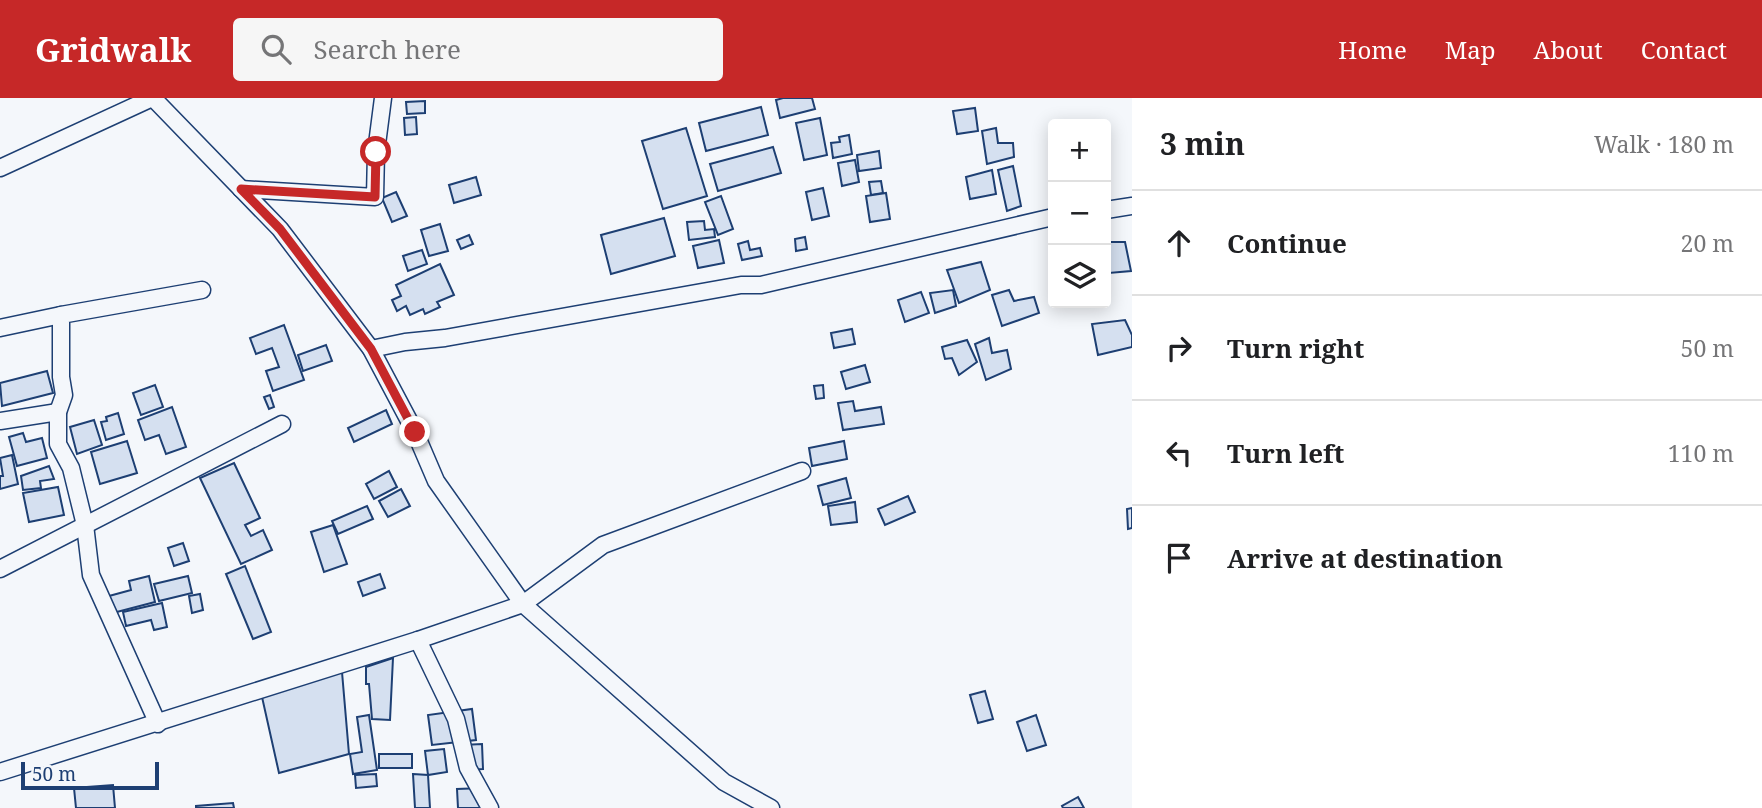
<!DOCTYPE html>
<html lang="en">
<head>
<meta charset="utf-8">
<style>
	body { margin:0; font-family:"Noto Serif",serif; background:#f6f6f6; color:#202124 }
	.controls { position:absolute; right:21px; top:21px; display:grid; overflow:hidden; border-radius:7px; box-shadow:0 4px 18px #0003 }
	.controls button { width:63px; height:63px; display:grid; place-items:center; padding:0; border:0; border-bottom:2px solid #e0e0e0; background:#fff; color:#202124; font:35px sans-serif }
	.scale { position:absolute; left:21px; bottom:18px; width:138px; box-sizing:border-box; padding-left:7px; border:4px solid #1d3f73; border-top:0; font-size:19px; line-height:24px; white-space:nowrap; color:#1d3f73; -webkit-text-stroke:5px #f4f7fb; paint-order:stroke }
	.stop { position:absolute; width:21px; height:21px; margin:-16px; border:5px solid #c62828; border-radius:50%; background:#fff }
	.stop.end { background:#c62828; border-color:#fff; box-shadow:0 2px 7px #0008 }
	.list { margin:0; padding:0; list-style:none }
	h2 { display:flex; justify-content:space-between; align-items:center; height:91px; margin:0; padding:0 28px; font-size:30px }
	h2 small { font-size:23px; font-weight:400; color:#757577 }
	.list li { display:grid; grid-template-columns:46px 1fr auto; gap:21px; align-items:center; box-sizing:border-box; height:105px; padding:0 28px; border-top:2px solid #e0e0e0 }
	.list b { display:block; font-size:26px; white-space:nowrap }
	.list em { font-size:23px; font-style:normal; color:#757577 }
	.icon { flex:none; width:38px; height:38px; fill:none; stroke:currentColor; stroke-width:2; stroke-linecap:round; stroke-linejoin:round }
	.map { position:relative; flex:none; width:1132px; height:710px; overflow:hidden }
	header { display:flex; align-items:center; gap:42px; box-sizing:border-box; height:98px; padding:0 35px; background:#c62828; color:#fff }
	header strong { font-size:33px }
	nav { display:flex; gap:38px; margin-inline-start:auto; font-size:24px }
	.search { width:490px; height:63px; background:#f6f6f6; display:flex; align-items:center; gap:18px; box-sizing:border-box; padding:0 24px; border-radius:7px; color:#757577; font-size:26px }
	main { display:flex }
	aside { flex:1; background:#fff }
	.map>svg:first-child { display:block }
</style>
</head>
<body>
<header>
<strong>Gridwalk</strong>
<div class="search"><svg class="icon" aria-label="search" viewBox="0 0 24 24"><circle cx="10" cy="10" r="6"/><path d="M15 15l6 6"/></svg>Search here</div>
<nav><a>Home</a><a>Map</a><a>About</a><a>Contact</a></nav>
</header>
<main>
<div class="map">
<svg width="1132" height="710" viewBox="0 0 1132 710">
	<rect width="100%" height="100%" fill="#f4f7fb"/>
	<g fill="#d5e0f0" stroke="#1d3f73" stroke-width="2">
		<polygon points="783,0 812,0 815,11 780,20 776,2"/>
		<polygon points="425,3 425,15 407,16 406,4"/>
		<polygon points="761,9 768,37 706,53 699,25"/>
		<polygon points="975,10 978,33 957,36 953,13"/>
		<polygon points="416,19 417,36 405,37 404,20"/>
		<polygon points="820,20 827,57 804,62 796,25"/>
		<polygon points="686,30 707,98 663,111 642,43"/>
		<polygon points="996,30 998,45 1013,45 1014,59 987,66 982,33"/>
		<polygon points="849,37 852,56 833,60 831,45 840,44 839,39"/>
		<polygon points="773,49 781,75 718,93 710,66"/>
		<polygon points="879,53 881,70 859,73 857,57"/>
		<polygon points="855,62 859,84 842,88 838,65"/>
		<polygon points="1013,68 1021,108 1007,113 998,72"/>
		<polygon points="992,72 996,96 970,101 966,79"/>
		<polygon points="476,79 481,97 454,105 449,87"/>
		<polygon points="881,83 883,95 871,97 869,84"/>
		<polygon points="823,90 829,118 812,122 806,94"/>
		<polygon points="396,94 407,118 392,124 382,100"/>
		<polygon points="886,95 890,121 870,124 866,98"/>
		<polygon points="721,98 733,131 718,137 705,104"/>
		<polygon points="664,120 675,158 611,176 601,137"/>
		<polygon points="704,123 705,132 714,131 715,139 689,142 687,124"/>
		<polygon points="440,126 448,153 429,158 421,132"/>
		<polygon points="469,137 473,146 461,151 457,142"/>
		<polygon points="805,139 807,151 796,153 795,141"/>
		<polygon points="719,142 724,165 698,170 693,148"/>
		<polygon points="748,143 750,152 760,150 762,158 742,162 738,146"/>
		<polygon points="1106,144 1125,144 1131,173 1109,175"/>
		<polygon points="422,152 427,166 408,173 403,158"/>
		<polygon points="981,164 990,192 959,205 947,172"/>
		<polygon points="440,166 454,197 437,204 440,209 425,216 423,211 410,217 406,208 397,213 392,202 401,198 396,187"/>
		<polygon points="953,192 956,208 935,215 930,195"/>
		<polygon points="1009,192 1014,203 1034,199 1039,215 1002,228 992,197"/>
		<polygon points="921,194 929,215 905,224 898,202"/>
		<polygon points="1125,222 1132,237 1132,249 1098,257 1092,226"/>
		<polygon points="284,227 304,282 273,293 266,273 279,269 272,250 256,256 250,240"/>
		<polygon points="852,231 855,246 834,250 831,235"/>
		<polygon points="989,240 992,255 1007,252 1011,271 986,282 975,246"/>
		<polygon points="967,242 977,264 959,277 952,260 945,261 942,249"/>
		<polygon points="326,247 332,263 303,273 298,257"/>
		<polygon points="865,267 870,284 846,291 841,274"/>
		<polygon points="47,273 53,295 2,308 0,285"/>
		<polygon points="155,287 163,309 141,317 133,295"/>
		<polygon points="823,287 824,300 816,301 814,288"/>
		<polygon points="270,297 274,309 269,311 264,299"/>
		<polygon points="853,303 855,313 881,309 884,326 843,332 838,305"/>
		<polygon points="172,309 186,349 166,356 159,337 145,342 138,322"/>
		<polygon points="386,312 392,326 354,344 348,330"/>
		<polygon points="118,315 124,336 106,342 101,324 107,323 106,319"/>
		<polygon points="94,322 102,347 77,356 70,329"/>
		<polygon points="23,335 26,344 42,340 47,360 17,368 9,339"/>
		<polygon points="127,343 137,375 100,386 91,354"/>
		<polygon points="844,343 847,361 812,368 809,350"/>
		<polygon points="12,357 18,386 0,391 0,378 3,378 0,360"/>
		<polygon points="234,365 260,420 245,427 251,438 263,432 272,452 241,466 200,380"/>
		<polygon points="49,368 54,381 40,383 41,390 23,392 21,378"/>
		<polygon points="389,373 397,389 374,401 366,386"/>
		<polygon points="846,380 851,400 823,407 818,388"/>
		<polygon points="58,389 64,417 29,424 23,395"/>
		<polygon points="401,391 410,408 388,419 379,403"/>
		<polygon points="908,398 915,414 885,427 878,411"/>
		<polygon points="855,404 857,424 831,427 828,408"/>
		<polygon points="367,408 373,421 338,436 332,423"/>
		<polygon points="1132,410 1132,430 1128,431 1127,411"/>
		<polygon points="333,427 347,466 324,474 311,434"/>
		<polygon points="183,445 189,463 174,468 168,450"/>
		<polygon points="245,468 271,534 253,541 226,476"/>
		<polygon points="380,476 385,490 363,498 358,484"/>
		<polygon points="149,478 155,504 113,515 109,498 131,492 129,483"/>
		<polygon points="188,478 192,495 159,503 154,486"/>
		<polygon points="200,496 203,512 192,515 189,498"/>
		<polygon points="162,505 167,529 154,532 151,522 126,528 123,514"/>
		<polygon points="393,560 390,622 372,621 369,586 366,586 366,569"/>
		<polygon points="342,574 349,656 279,675 262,599"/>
		<polygon points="985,593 993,621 978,625 970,597"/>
		<polygon points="472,611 476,642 432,647 428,617"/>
		<polygon points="369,617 377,672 353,676 350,656 362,654 357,619"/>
		<polygon points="1036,617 1046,647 1027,653 1017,624"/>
		<polygon points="482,646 483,671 463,672 462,647"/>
		<polygon points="444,651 447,674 428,677 425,653"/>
		<rect x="379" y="656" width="33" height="14"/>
		<polygon points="376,676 377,688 356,690 355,677"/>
		<polygon points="413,676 428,677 430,710 415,710"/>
		<polygon points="113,687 115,710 76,710 74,690"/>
		<polygon points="483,690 484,710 458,710 457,691"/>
		<polygon points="1078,699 1084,710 1063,710 1062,708"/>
		<polygon points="233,705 234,710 196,710 196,708"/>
	</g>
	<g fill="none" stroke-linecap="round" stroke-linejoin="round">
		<defs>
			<g id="street">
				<polyline points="153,0 280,131 371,251 415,334 436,383 523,506 724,684 771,710"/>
				<polyline points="0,70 152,0"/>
				<polyline points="241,91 375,99 376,54 383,0"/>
				<polyline points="1106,112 1132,108"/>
				<polyline points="0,230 61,217"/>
				<polyline points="371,251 405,244 445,240 741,187 761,187 1053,119"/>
				<polyline points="0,323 58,314"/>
				<polyline points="0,471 282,326"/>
				<polyline points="418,542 456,621 468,670 490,710"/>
				<polyline points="158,626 91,477 85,427 71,370 58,346 58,314 64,297 61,279 61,217 202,192"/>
				<polyline points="0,674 418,542 523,506 603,447 802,373"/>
			</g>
		</defs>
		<use href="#street" stroke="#1d3f73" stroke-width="19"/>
		<use href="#street" stroke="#f4f7fb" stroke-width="16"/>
	</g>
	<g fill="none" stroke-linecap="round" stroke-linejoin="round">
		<polyline stroke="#c62828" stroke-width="9" points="376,54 375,99 241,91 280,131 371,251 415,334"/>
	</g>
</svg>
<div class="controls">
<button>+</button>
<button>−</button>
<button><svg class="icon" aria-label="layers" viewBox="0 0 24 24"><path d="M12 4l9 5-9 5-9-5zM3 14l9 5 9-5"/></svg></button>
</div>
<div class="scale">50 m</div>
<div class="stop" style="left:376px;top:54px"></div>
<div class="stop end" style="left:415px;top:334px"></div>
</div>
<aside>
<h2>3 min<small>Walk · 180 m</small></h2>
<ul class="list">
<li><svg class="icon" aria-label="ahead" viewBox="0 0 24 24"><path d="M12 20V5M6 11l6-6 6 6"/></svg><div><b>Continue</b></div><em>20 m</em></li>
<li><svg class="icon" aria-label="right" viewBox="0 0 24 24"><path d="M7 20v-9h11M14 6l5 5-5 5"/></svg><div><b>Turn right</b></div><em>50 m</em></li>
<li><svg class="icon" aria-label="left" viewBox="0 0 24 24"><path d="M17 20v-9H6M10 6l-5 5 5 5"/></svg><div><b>Turn left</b></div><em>110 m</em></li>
<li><svg class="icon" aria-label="arrive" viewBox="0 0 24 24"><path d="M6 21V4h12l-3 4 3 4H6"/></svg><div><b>Arrive at destination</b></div></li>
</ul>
</aside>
</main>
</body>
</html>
